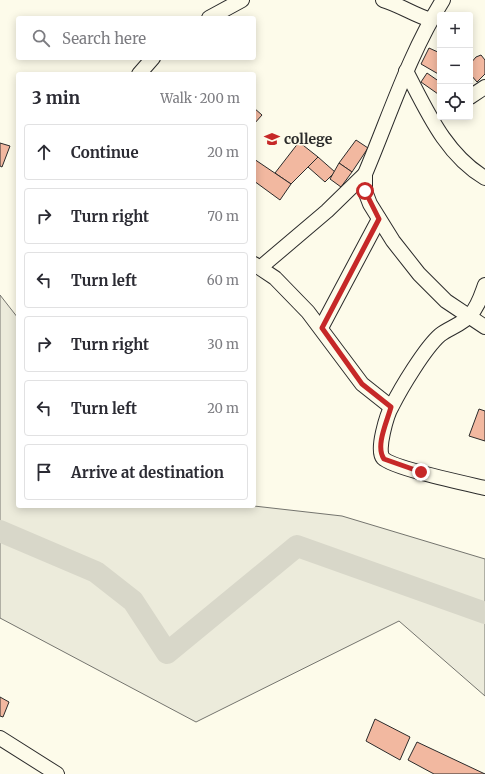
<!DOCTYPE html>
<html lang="en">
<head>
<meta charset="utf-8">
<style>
	body { margin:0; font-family:Merriweather,serif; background:#f2f2f3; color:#2b2b33 }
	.controls { position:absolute; right:12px; top:12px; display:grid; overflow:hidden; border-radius:4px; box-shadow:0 2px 10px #0003 }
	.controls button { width:36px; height:36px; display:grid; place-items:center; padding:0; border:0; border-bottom:1px solid #e1e1e2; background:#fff; color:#2b2b33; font:20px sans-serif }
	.stop { position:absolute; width:12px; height:12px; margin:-9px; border:3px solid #c62828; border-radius:50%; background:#fff }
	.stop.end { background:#c62828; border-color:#fff; box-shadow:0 1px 4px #0008 }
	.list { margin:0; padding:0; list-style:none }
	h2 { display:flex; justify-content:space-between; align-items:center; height:52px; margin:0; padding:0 16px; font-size:17px }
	h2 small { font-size:13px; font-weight:400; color:#7c7c81 }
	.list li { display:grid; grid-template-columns:26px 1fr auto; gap:12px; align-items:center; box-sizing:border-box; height:56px; margin:0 8px 8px; padding:0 8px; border:1px solid #e1e1e2; border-radius:4px }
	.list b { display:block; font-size:15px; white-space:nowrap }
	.list em { font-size:13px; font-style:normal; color:#7c7c81 }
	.icon { flex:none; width:22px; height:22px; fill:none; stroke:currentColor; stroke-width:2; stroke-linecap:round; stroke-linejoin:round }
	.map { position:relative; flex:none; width:485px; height:774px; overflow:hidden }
	.search { position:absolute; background:#fff; box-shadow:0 2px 10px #0003; left:16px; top:16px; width:240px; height:44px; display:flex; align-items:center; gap:10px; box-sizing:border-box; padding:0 14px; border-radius:4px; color:#7c7c81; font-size:15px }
	.panel { position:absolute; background:#fff; box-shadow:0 2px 10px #0003; left:16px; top:72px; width:240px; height:436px; border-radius:4px }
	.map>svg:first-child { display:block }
</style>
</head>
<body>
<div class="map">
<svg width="485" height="774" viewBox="0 0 485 774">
	<rect width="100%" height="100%" fill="#fdfbea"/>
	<polygon fill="#ecebdb" stroke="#74746e" points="0,295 18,318 18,506 254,506 342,516 485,559 485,696 399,621 196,722 0,618"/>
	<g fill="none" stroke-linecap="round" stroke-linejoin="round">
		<polyline stroke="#d8d7c9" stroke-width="22" points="0,531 96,572 133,601 167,653 297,546 485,613"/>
	</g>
	<g fill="#f2b8a0" stroke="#2b2b2b">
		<polygon points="429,48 440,53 440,75 421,64"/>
		<polygon points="481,55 485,60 485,74 477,82 470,74 470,64 476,57"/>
		<polygon points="427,73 440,82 440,91 438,94 421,82"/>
		<polygon points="254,108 262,115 254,124"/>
		<polygon points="356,140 368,148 352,172 339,163"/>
		<polygon points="299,142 318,157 291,184 275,173"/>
		<polygon points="0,143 10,146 2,167 0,166"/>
		<polygon points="318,157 335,172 325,182 308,167"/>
		<polygon points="254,159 291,184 280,200 254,181"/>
		<polygon points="339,163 352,172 341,187 330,179"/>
		<polygon points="479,409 485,411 485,441 469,436"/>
		<polygon points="0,697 9,702 3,717 0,716"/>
		<polygon points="375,719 410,737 400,760 366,741"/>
		<polygon points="417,742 485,774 434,774 408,760"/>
	</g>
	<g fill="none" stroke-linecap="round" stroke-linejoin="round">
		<defs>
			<g id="minor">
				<path d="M383 0C400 5 414 15 431 20"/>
				<path d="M443 0C409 54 390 115 365 174V191L370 204 393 241 419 274 446 301 485 327"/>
				<polyline points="209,18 242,0"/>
				<path d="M406 71C427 111 445 154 485 178"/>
				<polyline points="139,74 153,58"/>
				<polyline points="470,97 485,87"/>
				<polyline points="254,264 275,278 308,312 362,384 391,407"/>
				<polyline points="261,267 327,211 365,174"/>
				<path d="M485 285C481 296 478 307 470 315 463 324 449 328 440 335 425 348 401 388 392 406 387 414 376 451 383 458 392 468 468 484 485 488"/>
				<polyline points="321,328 379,219"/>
				<polyline points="0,738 57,774"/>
			</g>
		</defs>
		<use href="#minor" stroke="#2b2b2b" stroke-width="16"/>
		<use href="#minor" stroke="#fdfbea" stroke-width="14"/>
	</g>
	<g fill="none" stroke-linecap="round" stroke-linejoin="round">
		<path stroke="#c62828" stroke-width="5" d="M365 191 379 219 322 328 362 384 391 407C387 422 375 446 384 459L421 472"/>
	</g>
	<defs>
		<symbol id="school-bare" viewBox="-9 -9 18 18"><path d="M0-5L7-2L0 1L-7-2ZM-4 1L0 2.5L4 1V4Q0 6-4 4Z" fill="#c62828" stroke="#fdfbea" stroke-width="2.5" paint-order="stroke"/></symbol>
	</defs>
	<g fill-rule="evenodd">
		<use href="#school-bare" x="261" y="128" width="22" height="22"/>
	</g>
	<g text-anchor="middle" stroke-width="3" stroke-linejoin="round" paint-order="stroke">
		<g font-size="14" font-weight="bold" fill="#2b2b2b" stroke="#fdfbea" text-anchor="start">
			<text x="284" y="144">college</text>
		</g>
	</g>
</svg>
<div class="controls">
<button>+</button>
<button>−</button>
<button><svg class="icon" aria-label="locate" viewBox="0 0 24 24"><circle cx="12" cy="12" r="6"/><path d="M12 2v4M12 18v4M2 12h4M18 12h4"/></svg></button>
</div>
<div class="stop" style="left:365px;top:191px"></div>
<div class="stop end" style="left:421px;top:472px"></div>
<div class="search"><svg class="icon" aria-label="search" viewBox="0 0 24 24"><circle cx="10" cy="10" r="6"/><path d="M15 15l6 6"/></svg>Search here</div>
<section class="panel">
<h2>3 min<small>Walk · 200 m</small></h2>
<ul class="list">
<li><svg class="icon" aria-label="ahead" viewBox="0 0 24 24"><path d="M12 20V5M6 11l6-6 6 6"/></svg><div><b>Continue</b></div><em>20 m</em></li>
<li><svg class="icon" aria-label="right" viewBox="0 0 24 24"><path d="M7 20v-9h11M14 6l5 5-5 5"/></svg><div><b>Turn right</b></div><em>70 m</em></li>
<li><svg class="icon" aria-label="left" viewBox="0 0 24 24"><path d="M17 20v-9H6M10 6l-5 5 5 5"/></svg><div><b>Turn left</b></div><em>60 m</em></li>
<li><svg class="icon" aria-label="right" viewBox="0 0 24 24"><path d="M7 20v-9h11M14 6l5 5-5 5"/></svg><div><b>Turn right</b></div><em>30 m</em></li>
<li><svg class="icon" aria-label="left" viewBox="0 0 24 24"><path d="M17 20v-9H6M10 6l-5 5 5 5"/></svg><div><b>Turn left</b></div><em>20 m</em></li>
<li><svg class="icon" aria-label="arrive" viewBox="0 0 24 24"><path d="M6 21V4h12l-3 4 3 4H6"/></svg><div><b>Arrive at destination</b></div></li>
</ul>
</section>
</div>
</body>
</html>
